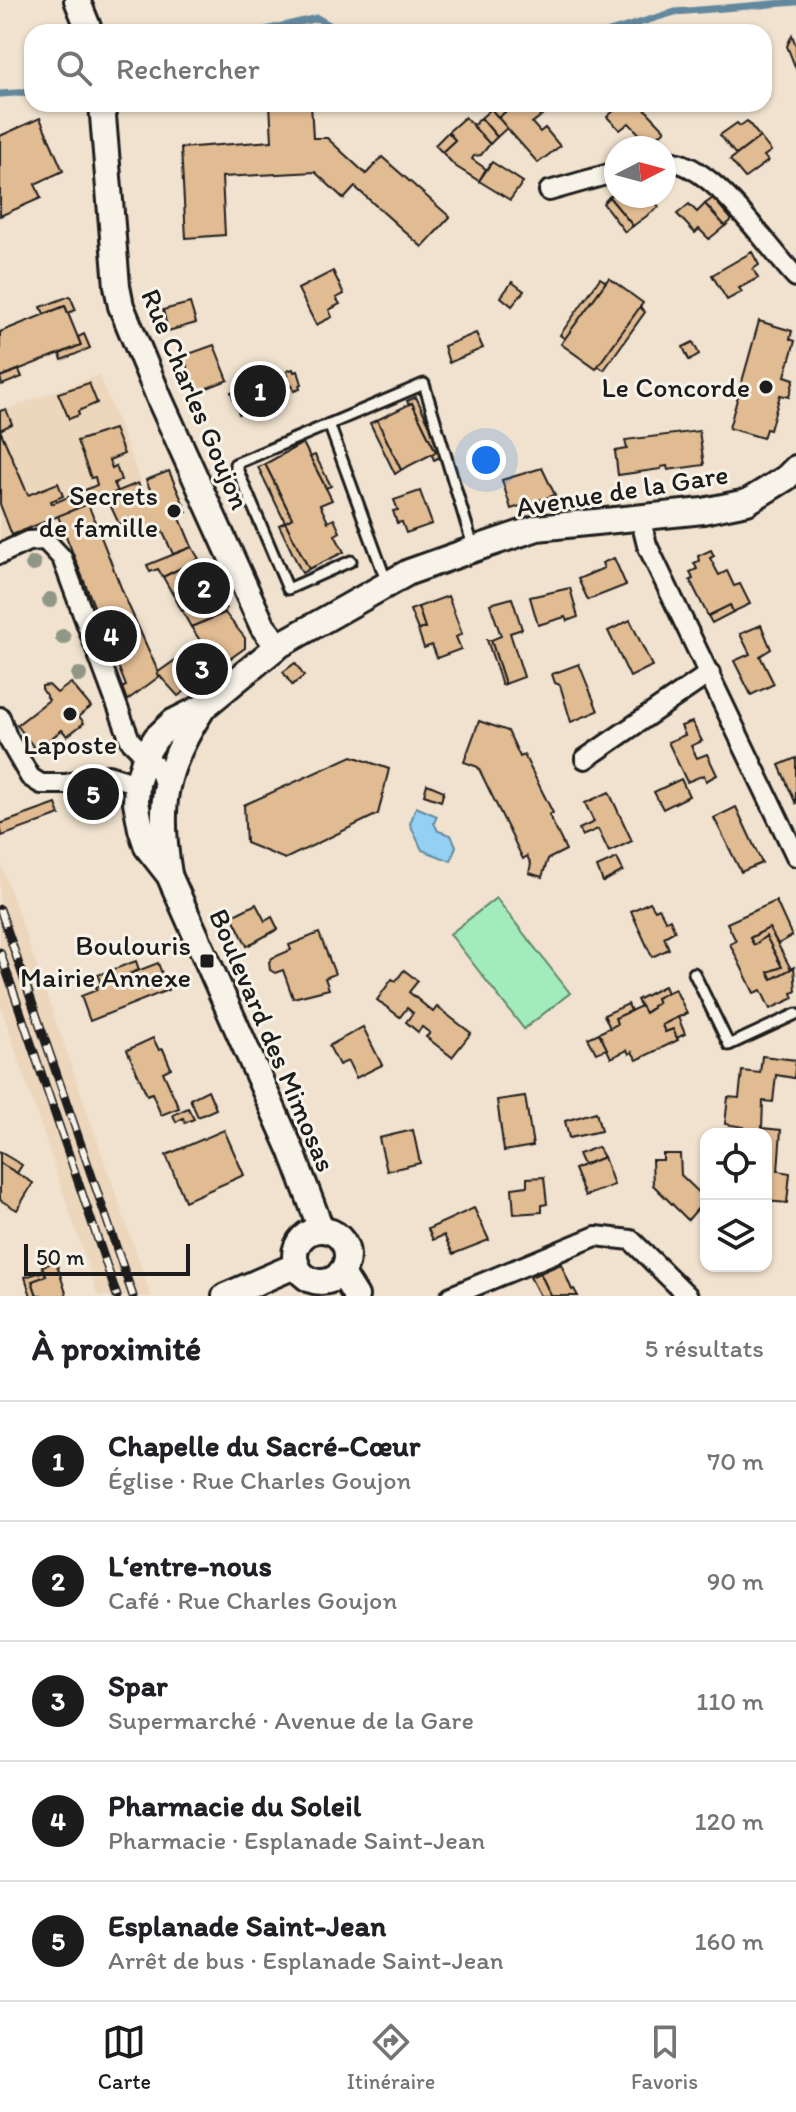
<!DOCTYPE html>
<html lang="fr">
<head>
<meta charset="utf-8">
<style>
	body { margin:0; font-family:Itim,sans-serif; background:#f6f6f6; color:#202124 }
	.controls { position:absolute; right:24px; bottom:24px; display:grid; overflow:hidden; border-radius:16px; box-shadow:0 2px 6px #0004 }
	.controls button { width:72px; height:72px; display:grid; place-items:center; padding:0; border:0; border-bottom:2px solid #e0e0e0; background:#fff; color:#202124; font:40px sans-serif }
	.compass { position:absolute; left:604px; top:136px; width:72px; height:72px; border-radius:50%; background:#fff; box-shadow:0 2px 6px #0004; rotate:84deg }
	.scale { position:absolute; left:24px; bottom:20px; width:166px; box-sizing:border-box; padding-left:8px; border:4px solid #1c1c1c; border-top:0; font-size:22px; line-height:28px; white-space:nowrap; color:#1c1c1c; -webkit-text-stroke:6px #f7f3e8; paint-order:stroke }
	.you { position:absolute; left:486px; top:460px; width:28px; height:28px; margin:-20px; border:6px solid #fff; border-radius:50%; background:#1a73e8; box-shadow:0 0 0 12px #1a73e833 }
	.badge { display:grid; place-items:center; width:52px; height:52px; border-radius:50%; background:#1c1c1c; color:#fff; font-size:26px; font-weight:700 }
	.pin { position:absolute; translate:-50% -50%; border:4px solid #fff; box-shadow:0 2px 8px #0006 }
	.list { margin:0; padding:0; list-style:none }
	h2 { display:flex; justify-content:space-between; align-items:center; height:104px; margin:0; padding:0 32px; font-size:34px }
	h2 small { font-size:26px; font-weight:400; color:#757577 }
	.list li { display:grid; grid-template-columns:52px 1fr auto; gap:24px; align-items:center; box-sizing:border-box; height:120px; padding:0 32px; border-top:2px solid #e0e0e0 }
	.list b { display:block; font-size:30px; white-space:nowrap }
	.list p { margin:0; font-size:26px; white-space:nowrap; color:#757577 }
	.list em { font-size:26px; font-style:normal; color:#757577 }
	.icon { flex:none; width:44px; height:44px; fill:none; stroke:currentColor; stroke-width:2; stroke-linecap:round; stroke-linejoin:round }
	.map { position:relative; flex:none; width:796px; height:1296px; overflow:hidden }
	.search { position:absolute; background:#fff; box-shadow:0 2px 6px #0004; left:24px; right:24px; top:24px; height:88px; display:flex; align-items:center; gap:20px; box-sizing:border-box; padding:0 28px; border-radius:24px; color:#757577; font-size:30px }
	.sheet { height:704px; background:#fff }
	nav { display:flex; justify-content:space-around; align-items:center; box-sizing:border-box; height:112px; border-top:2px solid #e0e0e0; background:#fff; font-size:22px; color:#757577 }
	nav a { display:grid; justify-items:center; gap:4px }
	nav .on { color:#1c1c1c }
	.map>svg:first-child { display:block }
</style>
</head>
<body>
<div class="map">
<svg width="796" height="1296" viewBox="0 0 796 1296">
	<rect width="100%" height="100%" fill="#f0e2ce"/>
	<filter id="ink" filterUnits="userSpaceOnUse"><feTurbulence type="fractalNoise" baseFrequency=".0125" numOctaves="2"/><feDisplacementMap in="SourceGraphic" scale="16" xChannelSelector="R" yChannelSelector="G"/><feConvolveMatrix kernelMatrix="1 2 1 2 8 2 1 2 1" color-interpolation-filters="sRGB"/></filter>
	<g filter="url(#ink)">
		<g fill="#ecd6bc">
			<polygon points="99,375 141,482 0,542 0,412"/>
			<polygon points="0,861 94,1131 151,1296 98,1296 0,1004"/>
		</g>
		<polygon fill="#a2ecbb" stroke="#5f846c" stroke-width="2" points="496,898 570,993 524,1029 450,934"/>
		<polygon fill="#93d0f4" stroke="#63889e" stroke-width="2" points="416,807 437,816 434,823 438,831 451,835 456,846 451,861 422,850 410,824"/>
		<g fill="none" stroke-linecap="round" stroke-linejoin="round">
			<g stroke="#63889e" stroke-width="7">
				<polyline points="257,32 317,18 342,32"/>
				<polyline points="609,32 675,12 796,2"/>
				<polyline points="0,94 32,92"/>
			</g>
		</g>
		<g fill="#e1bb92" stroke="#1c1c1c" stroke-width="2">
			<polygon points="792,35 796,46 796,69 787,46"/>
			<polygon points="270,104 311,104 313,138 327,138 366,174 382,157 450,217 422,247 355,187 344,199 315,172 222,177 225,235 186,238 181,148 272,141"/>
			<polygon points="496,104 515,104 498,118 491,109"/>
			<polygon points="515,104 537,104 545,113 532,123 540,132 545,128 560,146 538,163 498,118"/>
			<polygon points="621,104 640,104 665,130 649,144 629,123 620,130 607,117"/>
			<polygon points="491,109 507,128 497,137 481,118"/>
			<polygon points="465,117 490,144 481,155 474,156 472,159 486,169 479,181 455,166 442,152 455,140 448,132"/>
			<polygon points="40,118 63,171 35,184 41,198 0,216 0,136"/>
			<polygon points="481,118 497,137 490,144 473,126"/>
			<polygon points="747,121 760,137 736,155 720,135 737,123 740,126"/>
			<polygon points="448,132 455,140 442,152 435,145"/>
			<polygon points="760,137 771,151 764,156 768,161 745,178 730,160"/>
			<polygon points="492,162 523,182 510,200 479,181"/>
			<polygon points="616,192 616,196 651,196 659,207 633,226 609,197"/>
			<polygon points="609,197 633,226 625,232 603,203"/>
			<polygon points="713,198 732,220 725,226 705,204"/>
			<polygon points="689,204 697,212 705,204 725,226 709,239 699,229 695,233 677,214"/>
			<polygon points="752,252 759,265 753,269 758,278 739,288 742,292 727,300 712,275"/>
			<polygon points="333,271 344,294 336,298 340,304 329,310 332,317 316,325 298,289"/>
			<polygon points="600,278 606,282 565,339 560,335"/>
			<polygon points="609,278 643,303 596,369 561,344"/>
			<polygon points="512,282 524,291 512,306 501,297"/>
			<polygon points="70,296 76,310 68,313 65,306 44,314 41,307"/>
			<polygon points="190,303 196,323 168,331 163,310"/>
			<polygon points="65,306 81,345 0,377 0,332"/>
			<polygon points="640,307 645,312 604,370 598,366"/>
			<polygon points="759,321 792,331 790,339 795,341 785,376 794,379 789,397 780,395 770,430 766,429 763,438 729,428"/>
			<polygon points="476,333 483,348 449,363 444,346"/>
			<polygon points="84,334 90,348 62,360 60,354 81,345 78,337"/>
			<polygon points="693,342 699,354 689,360 683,347"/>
			<polygon points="214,345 228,380 197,392 183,356"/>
			<polygon points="293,369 294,372 298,371 302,384 299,385 300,389 294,391 292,385 274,402 239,414 231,392 269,376 288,376 287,371"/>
			<polygon points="19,370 22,377 2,385 0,377"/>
			<polygon points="89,383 97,403 78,411 79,415 69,419 58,393"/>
			<polygon points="416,397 444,455 434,460 432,455 436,452 412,403 409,405 407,401"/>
			<polygon points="412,403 436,452 401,470 377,420"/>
			<polygon points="6,409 12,424 0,430 0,411"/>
			<polygon points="377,420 401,470 395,474 370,423"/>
			<polygon points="114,429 124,454 109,460 112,468 116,466 121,480 114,483 118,492 12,535 0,504 0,430 28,495 58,483 63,496 51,501 52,504 97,485 95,477 91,478 77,441"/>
			<polygon points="699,431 704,465 668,470 667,466 661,467 661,469 618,475 615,451 627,449 625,440"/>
			<polygon points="303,443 332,500 320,505 328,522 334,519 340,532 335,535 344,552 309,569 285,522 292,518 265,464"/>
			<polygon points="315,455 331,486 326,488 310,457"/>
			<polygon points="265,464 292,518 285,522 258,467"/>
			<polygon points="542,468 555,495 511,509 502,480"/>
			<polygon points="169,471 187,512 179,516 192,547 173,554 159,524 140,532 134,518 119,524 106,496 138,483 144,496 152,494 146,480"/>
			<polygon points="420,491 432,524 406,533 402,522 397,523 393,511 398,510 394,500"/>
			<polygon points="88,504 124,595 160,676 122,704 117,690 126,686 58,516"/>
			<polygon points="285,522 309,569 302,573 279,525"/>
			<polygon points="192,547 199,559 163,577 158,569 150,572 147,565"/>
			<polygon points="711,550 714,556 710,558 719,575 727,571 734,586 740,584 750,604 733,612 730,605 708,616 690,580 693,579 690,572 697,569 694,563 699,561 698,556"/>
			<polygon points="614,558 626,585 588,600 578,579 604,568 602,563"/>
			<polygon points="199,559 208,575 172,593 163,577"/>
			<polygon points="208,575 217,593 182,611 172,593"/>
			<polygon points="570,588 578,617 567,621 565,617 538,625 530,597"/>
			<polygon points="217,593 226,609 225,613 191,627 182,611"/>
			<polygon points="448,596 462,634 456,637 461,649 437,658 432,645 424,648 418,630 425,628 418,607"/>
			<polygon points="512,598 522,629 510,633 524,677 505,684 491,640 501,636 490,604"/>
			<polygon points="730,605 733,612 712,623 708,616"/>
			<polygon points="418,607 425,628 418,630 410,610"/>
			<polygon points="225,613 245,638 245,648 207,675 192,653 203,645 191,627"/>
			<polygon points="630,620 652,666 630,677 608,631"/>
			<polygon points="761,625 771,649 760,656 774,684 751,695 734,661 750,654 740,634"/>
			<polygon points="487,640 491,640 505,684 502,685"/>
			<polygon points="191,651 207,675 192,686 174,661"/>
			<polygon points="174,661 192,686 178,696 157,673"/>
			<polygon points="295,663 304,676 292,685 283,672"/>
			<polygon points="579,664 598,711 571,722 560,685 555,683 552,674"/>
			<polygon points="71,683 91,707 79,716 84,723 67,736 62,730 36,750 17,725 49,700 42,689 42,686 49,685 57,693"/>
			<polygon points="479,721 508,731 520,757 524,755 553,813 549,815 566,850 548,859 542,877 529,873 531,864 527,856 523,859 478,767 464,762"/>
			<polygon points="692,722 702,741 691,746 697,758 707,754 717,775 706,781 704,775 687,782 668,742 685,735 681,726"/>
			<polygon points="352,756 389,769 378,814 285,859 246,843 244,805"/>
			<polygon points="796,758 796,804 779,765"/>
			<polygon points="681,779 689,796 663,809 654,792"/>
			<polygon points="427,784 444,791 441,801 424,795"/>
			<polygon points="609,792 632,841 609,852 598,829 582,836 579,829 594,822 585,803"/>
			<polygon points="56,804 60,815 2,836 0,824"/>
			<polygon points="736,807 762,863 741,872 714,818"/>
			<polygon points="617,858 623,871 603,882 597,867"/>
			<polygon points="776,901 792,936 778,944 769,928 750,938 754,945 766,936 782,967 768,972 772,979 794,967 796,991 792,993 794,998 770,1009 761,990 754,993 730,944 736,941 727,923"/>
			<polygon points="650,902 655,910 659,908 666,921 670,919 675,931 664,937 669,949 652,957 631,911"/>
			<polygon points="256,904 265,921 272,917 278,929 247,946 232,916"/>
			<polygon points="769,928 791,969 772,979 768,972 782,967 766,936 754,945 750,938"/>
			<polygon points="319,933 335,974 325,978 329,989 293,998 283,970 275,973 270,970 269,962 272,958 291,950 289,945"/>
			<polygon points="136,961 139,970 101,985 98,975"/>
			<polygon points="158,963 168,990 90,1021 81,996 97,990 96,987"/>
			<polygon points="404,970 418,981 409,992 433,1012 437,1007 471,1033 452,1057 426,1037 430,1033 422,1027 418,1032 406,1022 413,1013 407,1008 400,1017 377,1000 392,979 396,981"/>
			<polygon points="664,986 667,993 656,998 658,1003 645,1013 637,1000"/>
			<polygon points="675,989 687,1013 662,1025 665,1032 673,1029 678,1040 637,1060 632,1052 629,1054 627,1050 611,1058 599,1033 617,1024 615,1018 641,1006 645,1013 653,1008 652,1006 658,1003 656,998"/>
			<polygon points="628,1004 631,1011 615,1018 617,1024 610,1028 604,1015"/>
			<polygon points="678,1017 685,1034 677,1038 673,1029 665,1032 662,1025"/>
			<polygon points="363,1027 382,1065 356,1078 348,1061 339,1065 329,1046"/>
			<polygon points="599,1033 607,1049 596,1053 588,1038"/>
			<polygon points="153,1038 159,1050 163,1049 171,1068 163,1072 179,1108 161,1115 152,1093 147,1095 127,1050"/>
			<polygon points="762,1056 796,1060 794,1078 776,1075 773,1102 763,1101 762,1128 781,1130 778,1171 790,1173 787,1203 766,1201 766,1134 743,1134 744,1127 725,1124 728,1097 739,1098 742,1071 760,1073"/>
			<polygon points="208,1090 216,1109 198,1117 190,1099"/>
			<polygon points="525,1096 533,1146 504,1151 497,1100"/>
			<polygon points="188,1108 194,1119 185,1123 183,1118 176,1122 173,1115"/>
			<polygon points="596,1112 601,1131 569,1138 565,1121"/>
			<polygon points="224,1130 244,1175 185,1201 166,1155"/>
			<polygon points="413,1130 420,1163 387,1171 379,1138"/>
			<polygon points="598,1147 604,1157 583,1165 578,1154"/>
			<polygon points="0,1152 22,1165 17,1173 0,1163"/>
			<polygon points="663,1154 680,1154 681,1175 706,1199 688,1220 653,1185 652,1160 663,1160"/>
			<polygon points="604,1157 614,1185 585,1196 574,1169"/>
			<polygon points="0,1163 33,1183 17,1210 0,1200"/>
			<polygon points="544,1177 547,1204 542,1205 542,1212 514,1214 512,1188 527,1186 527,1178"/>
			<polygon points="474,1208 489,1240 453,1254 444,1235 433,1240 428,1229"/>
			<polygon points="56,1262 67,1296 37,1296 32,1281 46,1276 42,1266"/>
			<polygon points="561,1264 572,1290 574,1289 578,1296 551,1296 540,1273"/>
			<polygon points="44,1271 46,1276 32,1281 37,1296 31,1296 25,1277"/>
			<polygon points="540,1273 551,1296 540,1296 530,1277"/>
		</g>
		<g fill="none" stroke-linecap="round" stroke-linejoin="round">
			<defs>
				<g id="lane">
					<polyline points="329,424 387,583"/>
					<polyline points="351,561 288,589 235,464 424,384 473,546"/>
					<polyline points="694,973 729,1045 796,1014"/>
				</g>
				<g id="street">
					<path d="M664 161C710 158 766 246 796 277"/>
					<polyline points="549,191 616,172"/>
					<polyline points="640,517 647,545 796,856"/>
					<polyline points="0,554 28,541 45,540 62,558 130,740 159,769 165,787"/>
					<polyline points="0,717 7,737 30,777 41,784 66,784 108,775 137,784"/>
					<polyline points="585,759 710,673"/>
					<polyline points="451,1296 596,1236 631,1240 688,1296"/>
				</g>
				<g id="secondary">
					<polyline points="77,0 90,32"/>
					<polyline points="102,104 117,286 121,306 160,400 263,627 278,646"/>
					<path d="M169 874C157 804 164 768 203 708"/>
					<polyline points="321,1229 292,1152 169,875 147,847 141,829 136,802 137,784 146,754 156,738 173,722 205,706 278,646 409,572 474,549 537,528 703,511 747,502 786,478 796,468"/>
					<circle cx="321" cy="1256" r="26"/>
					<polyline points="341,1272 356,1296"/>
					<polyline points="225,1296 297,1265"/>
				</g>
			</defs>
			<use href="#lane" stroke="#1c1c1c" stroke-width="15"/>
			<use href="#street" stroke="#1c1c1c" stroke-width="24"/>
			<use href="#secondary" stroke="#1c1c1c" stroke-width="30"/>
			<use href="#lane" stroke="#f7f3e8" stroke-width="9"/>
			<use href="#street" stroke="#f7f3e8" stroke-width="18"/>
			<use href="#secondary" stroke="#f7f3e8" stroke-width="24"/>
			<defs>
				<g id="rail">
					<polyline points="0,909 133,1296"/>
					<polyline points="0,952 117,1296"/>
				</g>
			</defs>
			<use href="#rail" stroke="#1c1c1c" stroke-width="9"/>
			<use href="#rail" stroke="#f7f3e8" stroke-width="6" stroke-dasharray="18" stroke-linecap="butt"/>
		</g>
		<g fill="#919786">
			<circle cx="33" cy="564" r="8"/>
			<circle cx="50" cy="600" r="8"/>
			<circle cx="63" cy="637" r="8"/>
			<circle cx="79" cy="675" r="8"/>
		</g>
	</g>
	<g fill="#1c1c1c" stroke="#f7f3e8" stroke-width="3">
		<circle cx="766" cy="387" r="8"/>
		<circle cx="174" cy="511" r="8"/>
		<circle cx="70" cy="714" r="8"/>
		<rect x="199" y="953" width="16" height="16" rx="4"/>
	</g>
	<g text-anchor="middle" stroke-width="6" stroke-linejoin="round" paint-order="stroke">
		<g font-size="28" fill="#1c1c1c" stroke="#f7f3e8" text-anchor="end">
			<text x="750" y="397">Le Concorde</text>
			<text x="158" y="505">Secrets<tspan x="158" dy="32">de famille</tspan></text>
			<text x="70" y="754" text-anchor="middle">Laposte</text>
			<text x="191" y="955">Boulouris<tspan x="191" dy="32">Mairie Annexe</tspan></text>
		</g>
		<g font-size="28" fill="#1c1c1c" stroke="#f7f3e8">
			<text transform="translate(196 399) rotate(67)" y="10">Rue Charles Goujon</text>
			<text transform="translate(622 490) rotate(-9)" y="10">Avenue de la Gare</text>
			<text transform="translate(273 1040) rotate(67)" y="10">Boulevard des Mimosas</text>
		</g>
	</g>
</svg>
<div class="controls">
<button><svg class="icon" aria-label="locate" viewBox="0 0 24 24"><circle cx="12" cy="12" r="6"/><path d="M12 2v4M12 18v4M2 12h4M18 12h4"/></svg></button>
<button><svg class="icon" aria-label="layers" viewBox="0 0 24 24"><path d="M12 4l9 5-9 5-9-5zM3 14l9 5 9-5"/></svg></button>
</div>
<svg class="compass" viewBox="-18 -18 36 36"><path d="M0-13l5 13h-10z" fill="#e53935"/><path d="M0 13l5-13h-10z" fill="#757577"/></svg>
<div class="scale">50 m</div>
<div class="you"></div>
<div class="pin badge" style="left:260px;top:391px">1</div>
<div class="pin badge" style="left:204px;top:588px">2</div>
<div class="pin badge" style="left:202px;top:669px">3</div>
<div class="pin badge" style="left:111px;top:636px">4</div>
<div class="pin badge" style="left:93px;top:794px">5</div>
<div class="search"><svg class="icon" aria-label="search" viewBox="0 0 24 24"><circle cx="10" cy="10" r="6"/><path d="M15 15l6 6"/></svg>Rechercher</div>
</div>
<section class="sheet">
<h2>À proximité<small>5 résultats</small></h2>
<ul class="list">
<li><span class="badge">1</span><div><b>Chapelle du Sacré-Cœur</b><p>Église · Rue Charles Goujon</p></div><em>70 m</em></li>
<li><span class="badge">2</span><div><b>L‘entre-nous</b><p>Café · Rue Charles Goujon</p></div><em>90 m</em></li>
<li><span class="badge">3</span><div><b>Spar</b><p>Supermarché · Avenue de la Gare</p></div><em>110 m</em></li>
<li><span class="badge">4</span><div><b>Pharmacie du Soleil</b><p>Pharmacie · Esplanade Saint-Jean</p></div><em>120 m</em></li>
<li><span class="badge">5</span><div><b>Esplanade Saint-Jean</b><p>Arrêt de bus · Esplanade Saint-Jean</p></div><em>160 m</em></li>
</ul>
</section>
<nav>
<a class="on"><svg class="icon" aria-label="map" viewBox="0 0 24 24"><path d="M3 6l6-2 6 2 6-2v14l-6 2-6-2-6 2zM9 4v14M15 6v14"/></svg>Carte</a>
<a><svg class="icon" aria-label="directions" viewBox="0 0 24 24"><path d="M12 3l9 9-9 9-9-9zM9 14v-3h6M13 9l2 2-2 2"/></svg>Itinéraire</a>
<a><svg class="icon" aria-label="saved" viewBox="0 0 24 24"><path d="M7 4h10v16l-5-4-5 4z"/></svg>Favoris</a>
</nav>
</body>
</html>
